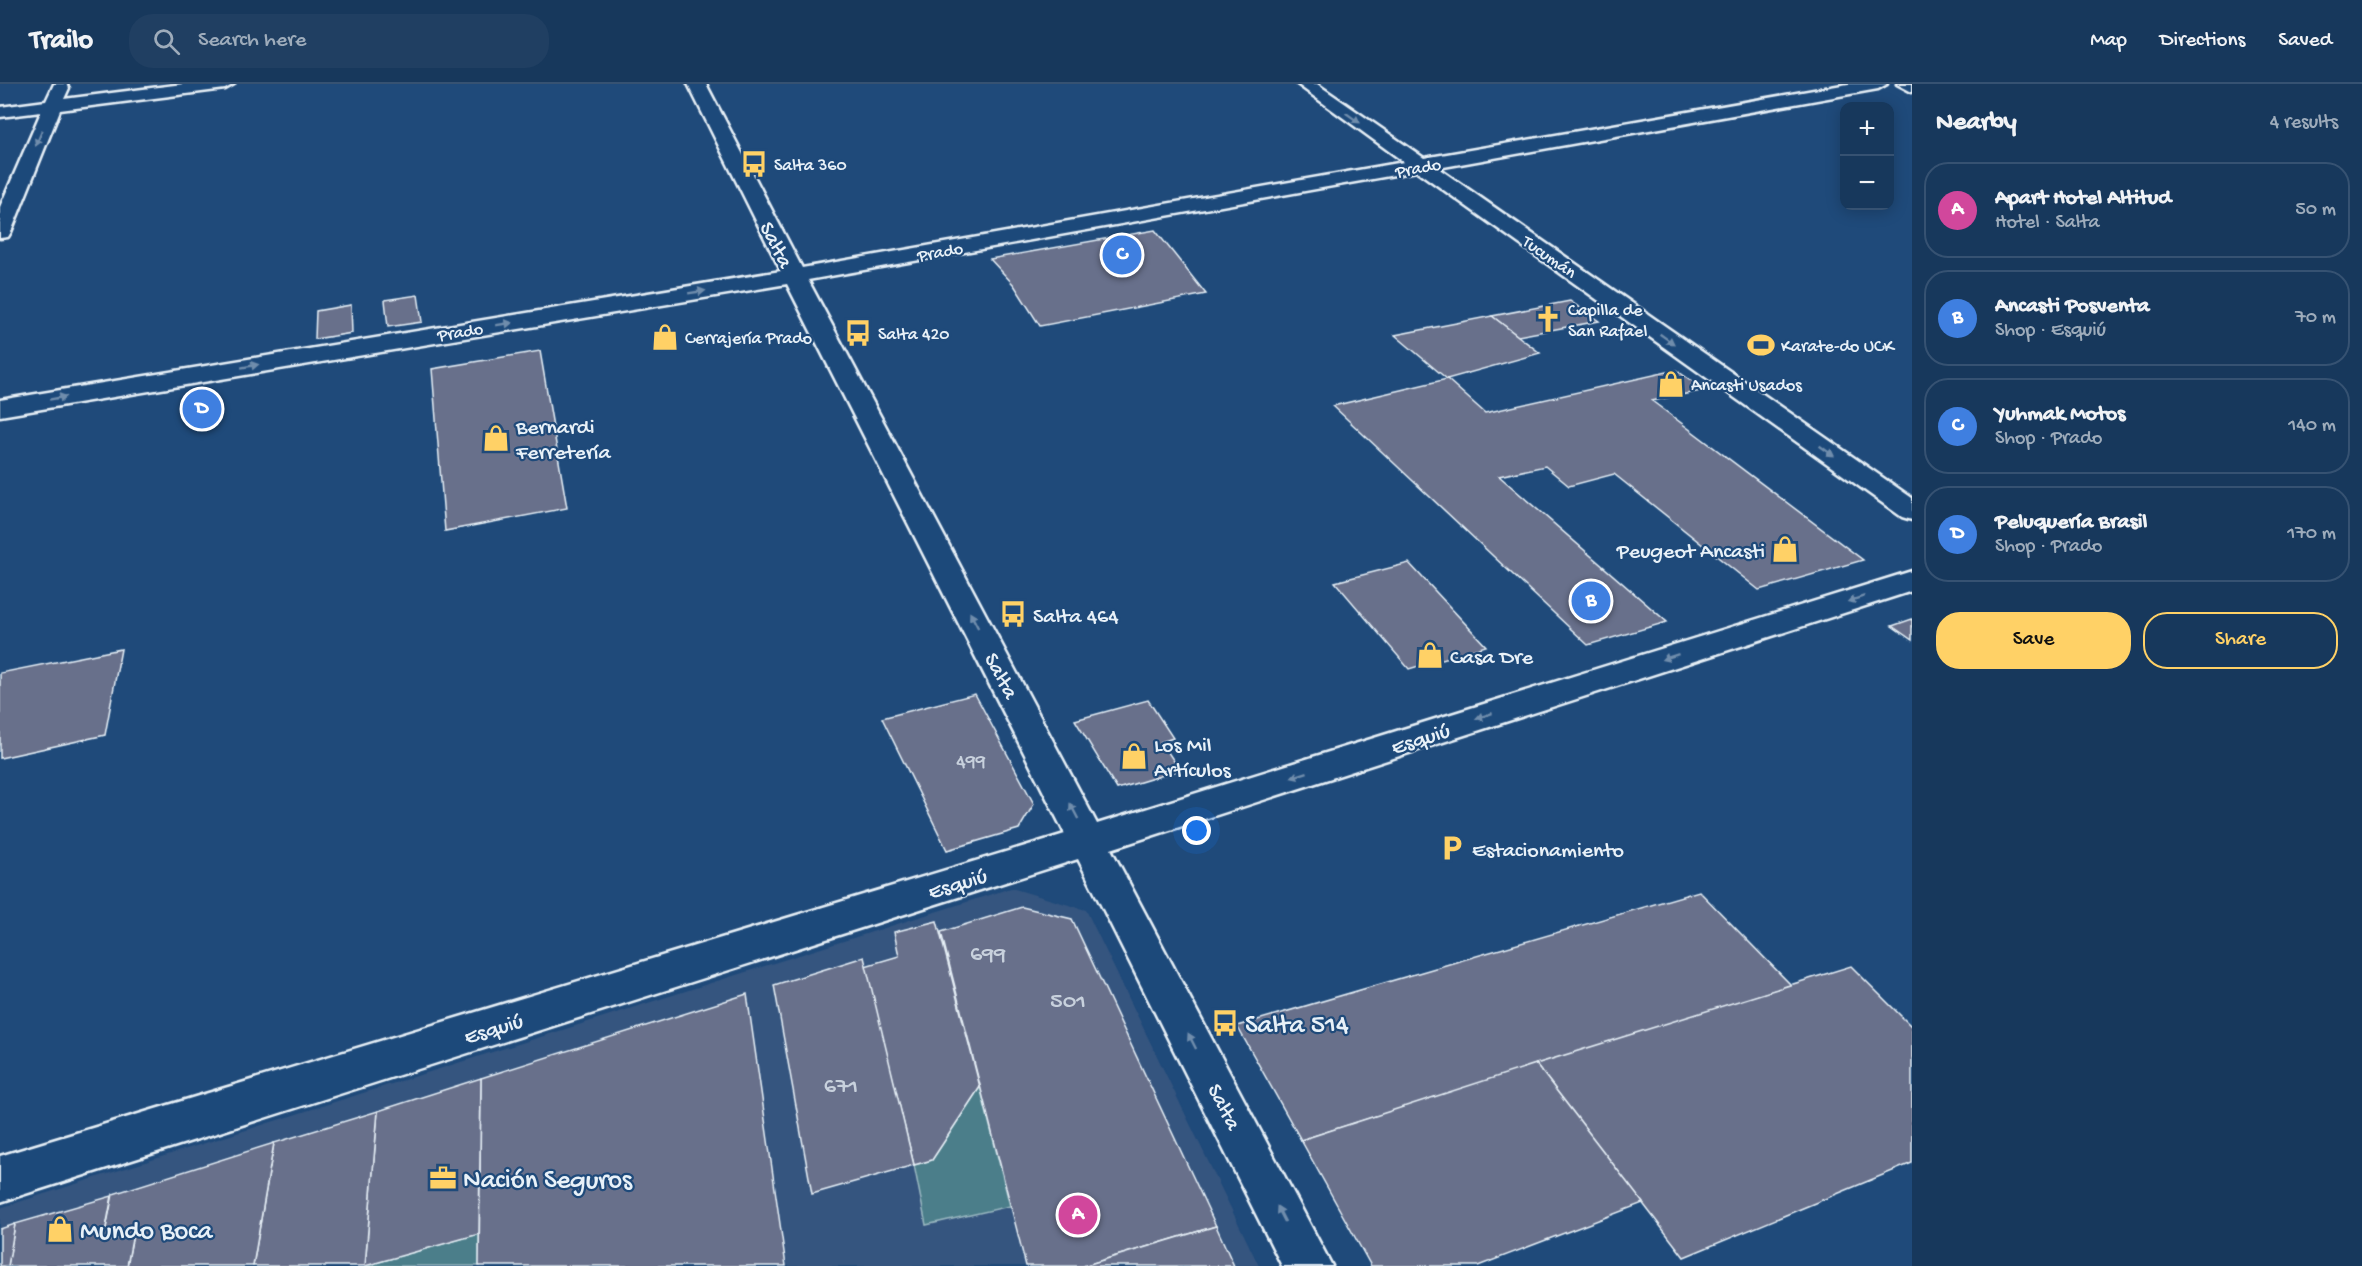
<!DOCTYPE html>
<html lang="en">
<head>
<meta charset="utf-8">
<style>
	body { margin:0; font-family:"Gochi Hand",sans-serif; background:#203f62; color:#f1f3f6 }
	.controls { position:absolute; right:18px; top:18px; display:grid; overflow:hidden; border-radius:12px; box-shadow:0 3px 15px #0003 }
	.controls button { width:54px; height:54px; display:grid; place-items:center; padding:0; border:0; border-bottom:2px solid #365272; background:#17385c; color:#f1f3f6; font:30px sans-serif }
	.you { position:absolute; left:1197px; top:747px; width:21px; height:21px; margin:-15px; border:4px solid #fff; border-radius:50%; background:#1a73e8; box-shadow:0 0 0 9px #1a73e833 }
	.badge { display:grid; place-items:center; width:39px; height:39px; border-radius:50%; background:#ffd166; color:#fff; font-size:20px; font-weight:700 }
	.pin { position:absolute; translate:-50% -50%; border:3px solid #fff; box-shadow:0 2px 6px #0006 }
	.list { margin:0; padding:0; list-style:none }
	h2 { display:flex; justify-content:space-between; align-items:center; height:78px; margin:0; padding:0 24px; font-size:26px }
	h2 small { font-size:20px; font-weight:400; color:#9eacbb }
	.list li { display:grid; grid-template-columns:39px 1fr auto; gap:18px; align-items:center; box-sizing:border-box; height:96px; margin:0 12px 12px; padding:0 12px; border:2px solid #365272; border-radius:24px }
	.list b { display:block; font-size:22px; white-space:nowrap }
	.list p { margin:0; font-size:20px; white-space:nowrap; color:#9eacbb }
	.list em { font-size:20px; font-style:normal; color:#9eacbb }
	.actions { display:flex; gap:12px; padding:18px 24px }
	.actions a { flex:1; padding:14px 0; border:2px solid #ffd166; border-radius:24px; text-align:center; font-size:21px; color:#ffd166 }
	.actions .main { background:#ffd166; color:#111 }
	.icon { flex:none; width:33px; height:33px; fill:none; stroke:currentColor; stroke-width:2; stroke-linecap:round; stroke-linejoin:round }
	.map { position:relative; flex:none; width:1912px; height:1182px; overflow:hidden }
	header { display:flex; align-items:center; gap:36px; box-sizing:border-box; height:84px; padding:0 30px; background:#17385c; border-bottom:2px solid #365272 }
	header strong { font-size:28px }
	nav { display:flex; gap:33px; margin-inline-start:auto; font-size:21px }
	.search { width:420px; height:54px; background:#203f62; display:flex; align-items:center; gap:15px; box-sizing:border-box; padding:0 21px; border-radius:24px; color:#9eacbb; font-size:22px }
	main { display:flex }
	aside { flex:1; background:#17385c }
	.map>svg:first-child { display:block }
</style>
</head>
<body>
<header>
<strong>Trailo</strong>
<div class="search"><svg class="icon" aria-label="search" viewBox="0 0 24 24"><circle cx="10" cy="10" r="6"/><path d="M15 15l6 6"/></svg>Search here</div>
<nav><a>Map</a><a>Directions</a><a>Saved</a></nav>
</header>
<main>
<div class="map">
<svg width="1912" height="1182" viewBox="0 0 1912 1182">
	<rect width="100%" height="100%" fill="#1f4a7a"/>
	<filter id="ink" filterUnits="userSpaceOnUse"><feTurbulence type="fractalNoise" baseFrequency=".0167" numOctaves="2"/><feDisplacementMap in="SourceGraphic" scale="12" xChannelSelector="R" yChannelSelector="G"/><feConvolveMatrix kernelMatrix="1 2 1 2 8 2 1 2 1" color-interpolation-filters="sRGB"/></filter>
	<g filter="url(#ink)">
		<polygon fill="#35557f" points="1011,804 1086,826 1259,1182 0,1182 0,1124"/>
		<g fill="#4c7e8a" stroke="#9ab8c1" stroke-width="1.5">
			<polygon points="980,1003 1010,1122 926,1141 914,1081 932,1076"/>
			<polygon points="479,1150 479,1182 365,1182"/>
		</g>
		<g fill="#68708b" stroke="#e8f1f8" stroke-width="1.5">
			<polygon points="1155,146 1206,210 1040,242 1014,201 990,175"/>
			<polygon points="418,211 422,238 388,243 385,216"/>
			<polygon points="1570,217 1599,237 1518,252 1492,232"/>
			<polygon points="351,221 352,249 315,255 316,227"/>
			<polygon points="1492,232 1540,269 1447,295 1395,251"/>
			<polygon points="540,267 567,424 445,447 432,285"/>
			<polygon points="1676,286 1705,306 1652,317 1863,476 1759,506 1614,390 1569,402 1545,382 1499,392 1667,538 1588,561 1333,322 1447,295 1485,329"/>
			<polygon points="1409,479 1486,562 1409,585 1335,498"/>
			<polygon points="1912,535 1912,556 1892,542"/>
			<polygon points="121,565 105,651 0,674 0,589"/>
			<polygon points="975,610 1034,720 1019,745 947,766 882,634"/>
			<polygon points="1148,616 1173,654 1161,658 1180,686 1117,705 1075,636"/>
			<polygon points="1699,807 1791,901 1301,1056 1237,942"/>
			<polygon points="1022,823 1072,835 1216,1142 1083,1182 1026,1182 941,848"/>
			<polygon points="937,837 980,1003 932,1076 914,1081 865,882 899,872 894,848"/>
			<polygon points="864,873 914,1081 812,1110 774,901"/>
			<polygon points="1851,882 1912,943 1912,1079 1684,1173 1536,980"/>
			<polygon points="747,910 786,1182 479,1182 481,994"/>
			<polygon points="1536,980 1643,1119 1478,1182 1371,1182 1301,1056"/>
			<polygon points="481,994 479,1150 365,1182 378,1027"/>
			<polygon points="378,1027 365,1182 253,1182 274,1059"/>
			<polygon points="274,1059 253,1182 127,1182 133,1150 103,1159 113,1110"/>
			<polygon points="112,1112 103,1159 133,1150 127,1182 8,1182 15,1140"/>
			<polygon points="15,1140 8,1182 0,1182 0,1145"/>
			<polygon points="1216,1142 1234,1182 1083,1182"/>
		</g>
		<g fill="none" stroke-linecap="round" stroke-linejoin="round">
			<defs>
				<g id="street">
					<polygon points="54,0 66,0 69,4 64,15 183,0 234,0 225,5 60,26 11,148 8,153 0,154 0,123 41,28 0,33 0,23 46,17"/>
					<polygon points="688,0 706,0 802,184 1404,78 1297,0 1317,0 1424,74 1848,0 1887,0 1878,5 1438,84 1912,414 1912,436 1902,433 1417,87 808,196 1097,740 1912,487 1912,507 1111,765 1332,1182 1282,1182 1078,775 0,1118 0,1072 1065,750 787,200 0,332 0,316 781,187"/>
					<polygon points="1897,0 1912,0 1912,8"/>
				</g>
			</defs>
			<use href="#street" stroke="#e8f1f8" stroke-width="5"/>
			<use href="#street" fill="#1f4a7a" fill-rule="evenodd"/>
		</g>
		<defs><path id="oneway-solid" d="M-6-.8H1V-3.2L6.5 0L1 3.2V.8H-6Z" transform="scale(1.5)"/></defs>
		<g fill="#6f8dac">
			<use href="#oneway-solid" transform="translate(1353 34) rotate(35)"/>
			<use href="#oneway-solid" transform="translate(39 54) rotate(113)"/>
			<use href="#oneway-solid" transform="translate(697 208) rotate(-9)"/>
			<use href="#oneway-solid" transform="translate(504 240) rotate(-9)"/>
			<use href="#oneway-solid" transform="translate(1667 255) rotate(35)"/>
			<use href="#oneway-solid" transform="translate(250 282) rotate(-10)"/>
			<use href="#oneway-solid" transform="translate(58 314) rotate(-10)"/>
			<use href="#oneway-solid" transform="translate(1827 367) rotate(35)"/>
			<use href="#oneway-solid" transform="translate(1856 515) rotate(162)"/>
			<use href="#oneway-solid" transform="translate(974 536) rotate(-118)"/>
			<use href="#oneway-solid" transform="translate(1670 573) rotate(162)"/>
			<use href="#oneway-solid" transform="translate(1484 632) rotate(162)"/>
			<use href="#oneway-solid" transform="translate(1299 691) rotate(162)"/>
			<use href="#oneway-solid" transform="translate(1074 727) rotate(-118)"/>
			<use href="#oneway-solid" transform="translate(1192 957) rotate(-117)"/>
			<use href="#oneway-solid" transform="translate(1281 1130) rotate(-117)"/>
		</g>
	</g>
	<defs>
		<symbol id="bus-bare" viewBox="-9 -9 18 18"><path d="M-5-6H5V4H4V6H2V4H-2V6H-4V4H-5ZM-3.5-4V0h7V-4ZM-3.5 1.2v1.5H-2V1.2ZM2 1.2v1.5H3.5V1.2Z" fill="#ffd166" stroke="#1f4a7a" stroke-width="2.5" paint-order="stroke"/></symbol>
		<symbol id="church-bare" viewBox="-9 -9 18 18"><path d="M-1.2-6h2.4v3.5h3.3v2.4h-3.3V6h-2.4V-.1h-3.3v-2.4h3.3Z" fill="#ffd166" stroke="#1f4a7a" stroke-width="2.5" paint-order="stroke"/></symbol>
		<symbol id="shop-bare" viewBox="-9 -9 18 18"><path d="M-5-2.5h2.3a2.7 3.5 0 0 1 5.4 0H5L5.5 6h-11ZM-1.5-2.5h3a1.5 2.3 0 0 0-3 0Z" fill="#ffd166" stroke="#1f4a7a" stroke-width="2.5" paint-order="stroke"/></symbol>
		<symbol id="stadium-bare" viewBox="-9 -9 18 18"><path d="M0-5a6.5 5 0 1 0 0 10a6.5 5 0 1 0 0-10ZM-3.5-1.8h7v3.6h-7Z" fill="#ffd166" stroke="#1f4a7a" stroke-width="2.5" paint-order="stroke"/></symbol>
		<symbol id="parking-bare" viewBox="-9 -9 18 18"><path d="M-3.5-5.5H1a3.5 3.5 0 0 1 0 7H-1V5.5H-3.5ZM-1-3.4V-.6H.8a1.4 1.4 0 0 0 0-2.8Z" fill="#ffd166" stroke="#1f4a7a" stroke-width="2.5" paint-order="stroke"/></symbol>
		<symbol id="office-bare" viewBox="-9 -9 18 18"><path d="M-6-3h4V-5.5h4V-3h4V5H-6ZM-1-4.5V-3h2v-1.5ZM-6 0V1H6V0Z" fill="#ffd166" stroke="#1f4a7a" stroke-width="2.5" paint-order="stroke"/></symbol>
	</defs>
	<g fill-rule="evenodd">
		<use href="#bus-bare" x="735" y="61" width="38" height="38"/>
		<use href="#church-bare" x="1529" y="216" width="38" height="38"/>
		<use href="#bus-bare" x="839" y="230" width="38" height="38"/>
		<use href="#shop-bare" x="646" y="234" width="38" height="38"/>
		<use href="#stadium-bare" x="1742" y="242" width="38" height="38"/>
		<use href="#shop-bare" x="1652" y="281" width="38" height="38"/>
		<use href="#shop-bare" x="477" y="335" width="38" height="38"/>
		<use href="#shop-bare" x="1766" y="446" width="38" height="38"/>
		<use href="#bus-bare" x="994" y="511" width="38" height="38"/>
		<use href="#shop-bare" x="1411" y="552" width="38" height="38"/>
		<use href="#shop-bare" x="1115" y="653" width="38" height="38"/>
		<use href="#parking-bare" x="1433" y="745" width="38" height="38"/>
		<use href="#bus-bare" x="1206" y="920" width="38" height="38"/>
		<use href="#office-bare" x="424" y="1075" width="38" height="38"/>
		<use href="#shop-bare" x="41" y="1126" width="38" height="38"/>
	</g>
	<g text-anchor="middle" stroke-width="4.5" stroke-linejoin="round" paint-order="stroke">
		<g font-size="18" fill="#e8f1f8" stroke="#1f4a7a" text-anchor="start">
			<text x="774" y="86">Salta 360</text>
			<text x="1568" y="231">Capilla de<tspan x="1568" dy="21">San Rafael</tspan></text>
			<text x="878" y="255">Salta 420</text>
			<text x="685" y="259">Cerrajería Prado</text>
			<text x="1781" y="267">Karate-do UCK</text>
			<text x="1691" y="306">Ancasti Usados</text>
		</g>
		<g font-size="18" fill="#e8f1f8" stroke="#1f4a7a">
			<text transform="translate(1418 83) rotate(-10)" y="6">Prado</text>
			<text transform="translate(940 167) rotate(-10)" y="6">Prado</text>
			<text transform="translate(1550 172) rotate(35)" y="6">Tucumán</text>
			<text transform="translate(460 247) rotate(-9)" y="6">Prado</text>
		</g>
		<g font-size="20" fill="#c8d1dd">
			<text x="971" y="683">499</text>
		</g>
		<g font-size="22" fill="#e8f1f8" stroke="#1f4a7a">
			<text transform="translate(778 160) rotate(63)" y="8">Salta</text>
			<text transform="translate(1003 591) rotate(62)" y="8">Salta</text>
			<text transform="translate(1420 653) rotate(-18)" y="8">Esquiú</text>
			<text transform="translate(957 798) rotate(-17)" y="8">Esquiú</text>
			<text transform="translate(493 943) rotate(-17)" y="8">Esquiú</text>
			<text transform="translate(1226 1022) rotate(63)" y="8">Salta</text>
		</g>
		<g font-size="22" fill="#e8f1f8" stroke="#1f4a7a" text-anchor="start">
			<text x="516" y="349">Bernardi<tspan x="516" dy="25">Ferretería</tspan></text>
			<text x="1765" y="473" text-anchor="end">Peugeot Ancasti</text>
			<text x="1033" y="538">Salta 464</text>
			<text x="1450" y="579">Casa Dre</text>
			<text x="1154" y="667">Los Mil<tspan x="1154" dy="25">Artículos</tspan></text>
			<text x="1472" y="772">Estacionamiento</text>
		</g>
		<g font-size="24" fill="#c8d1dd">
			<text x="988" y="876">699</text>
			<text x="1068" y="923">501</text>
			<text x="841" y="1008">671</text>
		</g>
		<g font-size="27" fill="#e8f1f8" stroke="#1f4a7a" text-anchor="start">
			<text x="1245" y="948">Salta 514</text>
			<text x="463" y="1103">Nación Seguros</text>
			<text x="80" y="1154">Mundo Boca</text>
		</g>
	</g>
</svg>
<div class="controls">
<button>+</button>
<button>−</button>
</div>
<div class="you"></div>
<div class="pin badge" style="left:1078px;top:1131px;background:#d1479c">A</div>
<div class="pin badge" style="left:1591px;top:517px;background:#3f7fe0">B</div>
<div class="pin badge" style="left:1122px;top:171px;background:#3f7fe0">C</div>
<div class="pin badge" style="left:202px;top:325px;background:#3f7fe0">D</div>
</div>
<aside>
<h2>Nearby<small>4 results</small></h2>
<ul class="list">
<li><span class="badge" style="background:#d1479c">A</span><div><b>Apart Hotel Altitud</b><p>Hotel · Salta</p></div><em>50 m</em></li>
<li><span class="badge" style="background:#3f7fe0">B</span><div><b>Ancasti Posventa</b><p>Shop · Esquiú</p></div><em>70 m</em></li>
<li><span class="badge" style="background:#3f7fe0">C</span><div><b>Yuhmak Motos</b><p>Shop · Prado</p></div><em>140 m</em></li>
<li><span class="badge" style="background:#3f7fe0">D</span><div><b>Peluquería Brasil</b><p>Shop · Prado</p></div><em>170 m</em></li>
</ul>
<div class="actions"><a class="main">Save</a><a>Share</a></div>
</aside>
</main>
</body>
</html>
